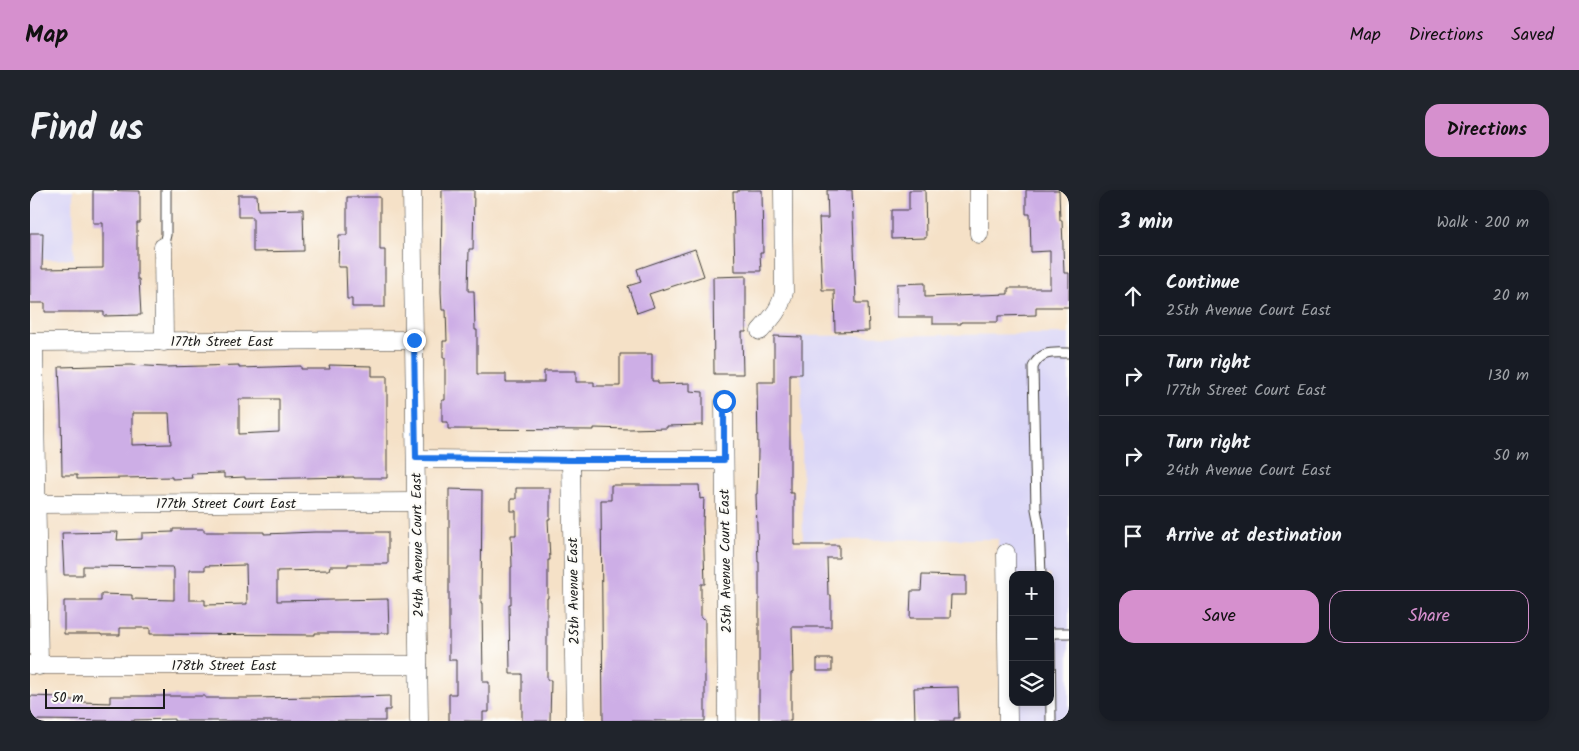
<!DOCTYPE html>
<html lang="en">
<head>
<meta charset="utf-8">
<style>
	body { margin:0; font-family:Kalam,sans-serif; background:#20242c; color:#f1f3f6 }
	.controls { position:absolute; right:15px; bottom:15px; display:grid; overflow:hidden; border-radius:10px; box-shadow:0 2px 8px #0003 }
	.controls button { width:45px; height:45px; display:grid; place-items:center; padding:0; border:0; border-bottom:1px solid #363941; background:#171b24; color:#f1f3f6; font:25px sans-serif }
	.scale { position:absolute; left:15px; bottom:12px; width:120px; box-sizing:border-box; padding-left:5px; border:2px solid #1c1c1c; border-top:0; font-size:14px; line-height:18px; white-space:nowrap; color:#1c1c1c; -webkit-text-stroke:4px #fdfcf7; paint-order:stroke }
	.stop { position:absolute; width:15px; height:15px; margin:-11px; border:4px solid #1a73e8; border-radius:50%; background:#fff }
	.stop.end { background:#1a73e8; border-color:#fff; box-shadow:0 1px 5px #0008 }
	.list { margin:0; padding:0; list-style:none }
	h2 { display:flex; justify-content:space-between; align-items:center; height:65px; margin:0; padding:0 20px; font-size:21px }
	h2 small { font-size:16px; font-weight:400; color:#9ea1a6 }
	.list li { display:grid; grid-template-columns:32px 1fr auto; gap:15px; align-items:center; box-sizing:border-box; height:80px; padding:0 20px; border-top:1px solid #363941 }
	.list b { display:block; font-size:19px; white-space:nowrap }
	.list p { margin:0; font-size:16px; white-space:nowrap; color:#9ea1a6 }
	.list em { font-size:16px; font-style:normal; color:#9ea1a6 }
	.actions { display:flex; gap:10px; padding:15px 20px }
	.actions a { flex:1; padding:11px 0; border:1px solid #d690ce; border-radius:15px; text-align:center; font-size:18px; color:#d690ce }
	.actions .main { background:#d690ce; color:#111 }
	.icon { flex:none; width:28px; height:28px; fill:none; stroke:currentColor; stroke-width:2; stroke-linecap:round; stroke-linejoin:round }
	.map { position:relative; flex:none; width:1039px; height:531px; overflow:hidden; border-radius:15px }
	header { display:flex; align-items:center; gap:30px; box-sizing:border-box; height:70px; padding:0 25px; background:#d690ce; color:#111 }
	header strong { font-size:24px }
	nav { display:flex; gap:28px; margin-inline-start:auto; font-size:18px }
	.intro { display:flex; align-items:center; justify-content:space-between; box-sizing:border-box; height:120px; padding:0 30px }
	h1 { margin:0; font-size:35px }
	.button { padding:12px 22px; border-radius:15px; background:#d690ce; color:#111; font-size:18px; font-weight:700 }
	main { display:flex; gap:30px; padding:0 30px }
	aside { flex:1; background:#171b24; border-radius:15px; box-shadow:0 2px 8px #0003 }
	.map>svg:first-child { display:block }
</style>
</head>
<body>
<header>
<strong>Map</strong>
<nav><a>Map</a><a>Directions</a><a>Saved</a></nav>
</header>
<div class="intro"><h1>Find us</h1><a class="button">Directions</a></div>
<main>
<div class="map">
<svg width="1039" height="531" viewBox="0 0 1039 531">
	<rect width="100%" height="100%" fill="#fdfcf7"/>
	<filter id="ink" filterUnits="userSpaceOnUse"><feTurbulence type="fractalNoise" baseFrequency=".02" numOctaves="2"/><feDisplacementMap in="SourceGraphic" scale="10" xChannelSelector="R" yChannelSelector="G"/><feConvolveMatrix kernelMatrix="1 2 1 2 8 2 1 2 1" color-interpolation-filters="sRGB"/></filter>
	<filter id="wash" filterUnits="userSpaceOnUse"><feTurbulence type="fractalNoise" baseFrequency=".0096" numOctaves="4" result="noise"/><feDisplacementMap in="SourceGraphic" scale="20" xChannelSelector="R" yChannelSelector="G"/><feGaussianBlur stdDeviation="1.12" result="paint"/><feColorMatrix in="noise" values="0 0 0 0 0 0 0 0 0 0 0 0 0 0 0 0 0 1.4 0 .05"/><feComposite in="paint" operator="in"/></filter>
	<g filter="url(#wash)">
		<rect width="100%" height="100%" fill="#f5e1c7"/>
		<g fill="#dad6f7" fill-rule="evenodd">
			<polygon points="0,0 43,0 44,69 0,70"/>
			<path d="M1039 144V531H972L968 349 773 350 771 146ZM983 385H1020V512H983Z"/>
		</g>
		<g id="blocks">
			<g fill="#cdaee6" fill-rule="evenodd">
				<polygon points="63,0 110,1 110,33 107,33 107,89 109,89 111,125 74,126 74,122 15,122 15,113 0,113 0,43 13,43 12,79 73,78 73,33 63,33"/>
				<polygon points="412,0 444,0 443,59 439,59 438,101 444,101 445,140 447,140 447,184 476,184 476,192 514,192 514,181 546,181 546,192 564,192 564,196 590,196 590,164 622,164 622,191 628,191 628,194 660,193 660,201 673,202 673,235 637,236 637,238 599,239 564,238 564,240 418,239 418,232 412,232 412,210 415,210 415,168 413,168 413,151 417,151 416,120 412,120 411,102"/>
				<polygon points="708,0 732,0 733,63 730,63 731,81 705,81 703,2 708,2"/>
				<polygon points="797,0 822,0 826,113 838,113 839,141 805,142 804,100 792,100 789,28 798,28"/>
				<polygon points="879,0 895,0 896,48 862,49 862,20 879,20"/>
				<polygon points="996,0 1029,0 1030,30 1032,30 1034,83 1039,83 1039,117 1006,117 1006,125 968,126 968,132 931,132 931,134 903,134 903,127 867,127 867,94 895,93 895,107 978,104 978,98 1020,98 1020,61 1001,62 1000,24 996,24"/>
				<polygon points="208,5 227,5 228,20 273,19 274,61 223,62 223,27 208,27"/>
				<polygon points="317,7 350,7 350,60 355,60 355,117 322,117 322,109 317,109 316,77 308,77 309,45 317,45"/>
				<polygon points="665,59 674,86 619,104 624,117 607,123 598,96 611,92 607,79"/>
				<polygon points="716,86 716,142 712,142 713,184 684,184 683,87"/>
				<polygon points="744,146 772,147 772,184 760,184 760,303 764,303 764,355 809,355 809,368 797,368 798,405 801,405 801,437 762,437 763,483 761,483 761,531 729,531 729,372 728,372 726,304 727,304 728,262 727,192 744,192"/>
				<path d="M100 175 136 177 209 175V178L271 176V179H300L299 175 342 176V186H357V288H324V287L215 289V287L194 288V283L161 284 162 288 142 289V287L47 289V285H32L31 223 29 177ZM209 209H249V242L209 244ZM102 223H139L141 254 102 255Z"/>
				<polygon points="581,295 669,295 670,309 674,308 673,333 675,394 671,394 671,428 675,429 675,531 573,531 571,310 581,310"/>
				<polygon points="486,298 520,298 520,329 518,329 520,370 518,370 518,408 517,408 517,490 521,490 520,531 492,531 492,484 480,484 479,414 481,414 481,377 482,377 481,345 486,345 486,321 481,321 481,309 486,309"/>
				<polygon points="419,299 452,300 451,413 452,413 453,492 459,492 459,522 453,522 453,531 419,531 419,504 426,504 426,470 419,470"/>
				<path d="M143 339H174V342H234V344L285 342H358V374H318V376H300L299 380 247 381V411L358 409 359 443H285V445L120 444V438H90V445H71V444H34V411H71V404L102 405V409L144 410V380L143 377 53 376V385H34L32 343 88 342 87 350 112 349V343L143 342ZM216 375 217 414 175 415V410H159V380H175V376Z"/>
				<polygon points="892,385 936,386 936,405 921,405 920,428 880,428 881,401 891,401"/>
				<rect x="787" y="469" width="15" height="12"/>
				<polygon points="928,497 929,528 924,528 924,531 885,531 884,498"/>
				<polygon points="0,506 32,507 32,510 52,510 52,512 80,513 80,506 175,506 175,508 218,508 289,507 289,508 360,506 360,520 355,520 355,531 144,531 144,529 104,530 104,531 0,530"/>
			</g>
		</g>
	</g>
	<g filter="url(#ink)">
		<use href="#blocks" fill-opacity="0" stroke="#3d3a36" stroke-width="1"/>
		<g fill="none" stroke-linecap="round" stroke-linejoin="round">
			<defs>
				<g id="service">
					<polyline points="133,57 136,45 136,0"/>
					<path d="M1011 385 1009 335 1006 319 1003 177C1011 160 1023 163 1039 163"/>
					<polyline points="1020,442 1021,531"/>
					<polyline points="1020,443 1039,443"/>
				</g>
				<g id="minor">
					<polyline points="382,0 389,531"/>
					<polyline points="949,0 949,44"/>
					<polyline points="133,57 134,152"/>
					<path d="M730 141C742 128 750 120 754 102L753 0"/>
					<polyline points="0,152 384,150"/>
					<polyline points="4,152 9,476"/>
					<polyline points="694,211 697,531"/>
					<polyline points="386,269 541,270 694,270"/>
					<polyline points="541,270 545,531"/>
					<polyline points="7,314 386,312"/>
					<polyline points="976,363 978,531"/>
					<polyline points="0,475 388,475"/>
				</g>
			</defs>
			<use href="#service" stroke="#3d3a36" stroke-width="11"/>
			<use href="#minor" stroke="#3d3a36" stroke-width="19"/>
			<use href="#service" stroke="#fff" stroke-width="9"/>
			<use href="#minor" stroke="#fff" stroke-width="18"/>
		</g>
	</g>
	<g fill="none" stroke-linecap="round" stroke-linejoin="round" filter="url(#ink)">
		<polyline stroke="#1a73e8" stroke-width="6" points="384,150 386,268 541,270 694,270 694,211"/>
	</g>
	<g text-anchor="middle" stroke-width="4" stroke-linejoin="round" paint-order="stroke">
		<g font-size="14" fill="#1c1c1c" stroke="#fdfcf7">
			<text x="192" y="156">177th Street East</text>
			<text x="196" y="318">177th Street Court East</text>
			<text transform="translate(387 355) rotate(-91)" y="5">24th Avenue Court East</text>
			<text transform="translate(695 371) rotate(-91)" y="5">25th Avenue Court East</text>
			<text transform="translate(543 401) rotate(-91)" y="5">25th Avenue East</text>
			<text x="194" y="480">178th Street East</text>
		</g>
	</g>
</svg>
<div class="controls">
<button>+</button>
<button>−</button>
<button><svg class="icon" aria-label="layers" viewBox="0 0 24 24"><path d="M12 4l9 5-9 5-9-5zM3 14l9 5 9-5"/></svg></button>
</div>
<div class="scale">50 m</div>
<div class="stop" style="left:694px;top:211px"></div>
<div class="stop end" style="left:384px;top:150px"></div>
</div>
<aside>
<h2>3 min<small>Walk · 200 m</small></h2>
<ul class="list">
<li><svg class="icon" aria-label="ahead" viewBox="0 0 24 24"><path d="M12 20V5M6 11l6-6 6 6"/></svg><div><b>Continue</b><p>25th Avenue Court East</p></div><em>20 m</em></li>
<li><svg class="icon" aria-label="right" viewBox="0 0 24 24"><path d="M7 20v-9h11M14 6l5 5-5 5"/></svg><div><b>Turn right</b><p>177th Street Court East</p></div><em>130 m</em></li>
<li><svg class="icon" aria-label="right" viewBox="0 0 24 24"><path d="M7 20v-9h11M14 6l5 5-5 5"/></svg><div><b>Turn right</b><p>24th Avenue Court East</p></div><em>50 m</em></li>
<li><svg class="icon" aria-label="arrive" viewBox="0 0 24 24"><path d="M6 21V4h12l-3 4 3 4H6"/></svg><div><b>Arrive at destination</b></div></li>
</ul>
<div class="actions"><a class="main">Save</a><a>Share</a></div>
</aside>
</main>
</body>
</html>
